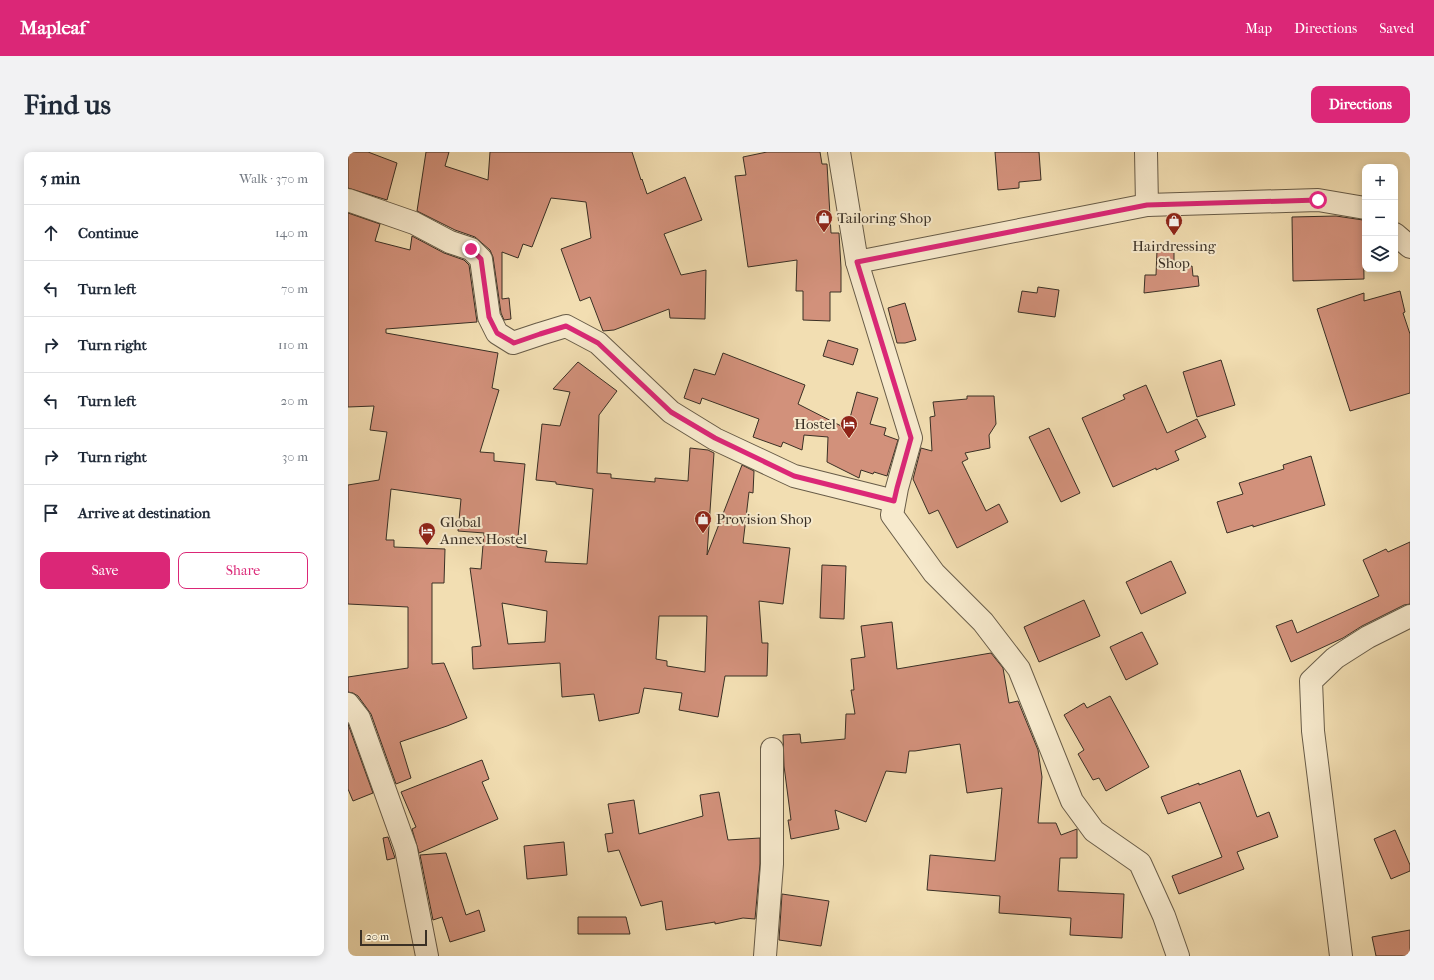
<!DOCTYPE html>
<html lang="en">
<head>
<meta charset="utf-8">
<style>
	body { margin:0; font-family:"IM FELL French Canon",serif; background:#f2f2f3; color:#1f2937 }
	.controls { position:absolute; right:12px; top:12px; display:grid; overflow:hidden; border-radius:8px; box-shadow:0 2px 10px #0003 }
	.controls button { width:36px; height:36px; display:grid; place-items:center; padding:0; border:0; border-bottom:1px solid #e0e1e3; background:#fff; color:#1f2937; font:20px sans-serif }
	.scale { position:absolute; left:12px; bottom:10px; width:67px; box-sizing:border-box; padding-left:4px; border:2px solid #3a3025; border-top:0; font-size:11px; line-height:14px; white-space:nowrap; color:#3a3025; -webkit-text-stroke:3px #f7eacd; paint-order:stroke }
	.stop { position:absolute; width:12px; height:12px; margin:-9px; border:3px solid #db2777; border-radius:50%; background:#fff }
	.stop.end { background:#db2777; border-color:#fff; box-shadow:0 1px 4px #0008 }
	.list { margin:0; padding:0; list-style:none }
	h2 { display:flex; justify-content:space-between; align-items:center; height:52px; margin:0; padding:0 16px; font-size:17px }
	h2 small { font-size:13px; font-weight:400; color:#747a83 }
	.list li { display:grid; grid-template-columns:26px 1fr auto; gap:12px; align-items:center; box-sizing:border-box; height:56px; padding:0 16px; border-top:1px solid #e0e1e3 }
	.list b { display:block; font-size:15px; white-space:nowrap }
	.list em { font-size:13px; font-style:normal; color:#747a83 }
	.actions { display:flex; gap:8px; padding:12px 16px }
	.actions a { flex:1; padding:9px 0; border:1px solid #db2777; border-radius:8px; text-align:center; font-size:14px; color:#db2777 }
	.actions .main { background:#db2777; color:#fff }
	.icon { flex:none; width:22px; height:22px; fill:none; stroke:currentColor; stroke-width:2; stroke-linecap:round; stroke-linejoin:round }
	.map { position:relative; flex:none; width:1062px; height:804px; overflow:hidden; border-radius:8px }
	header { display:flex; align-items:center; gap:24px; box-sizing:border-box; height:56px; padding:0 20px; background:#db2777; color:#fff }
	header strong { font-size:19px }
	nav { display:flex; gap:22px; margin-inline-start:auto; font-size:14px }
	.intro { display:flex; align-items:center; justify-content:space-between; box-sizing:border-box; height:96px; padding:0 24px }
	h1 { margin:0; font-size:28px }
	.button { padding:10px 18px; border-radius:8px; background:#db2777; color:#fff; font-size:14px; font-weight:700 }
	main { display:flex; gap:24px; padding:0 24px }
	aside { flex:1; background:#fff; border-radius:8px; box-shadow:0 2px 10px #0003 }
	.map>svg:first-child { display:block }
</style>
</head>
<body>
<header>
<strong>Mapleaf</strong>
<nav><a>Map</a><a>Directions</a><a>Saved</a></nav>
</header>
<div class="intro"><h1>Find us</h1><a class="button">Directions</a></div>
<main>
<aside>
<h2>5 min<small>Walk · 370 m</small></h2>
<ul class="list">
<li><svg class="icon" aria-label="ahead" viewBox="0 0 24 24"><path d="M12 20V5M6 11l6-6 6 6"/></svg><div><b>Continue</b></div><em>140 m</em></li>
<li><svg class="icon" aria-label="left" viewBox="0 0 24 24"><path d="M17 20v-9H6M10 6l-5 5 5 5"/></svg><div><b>Turn left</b></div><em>70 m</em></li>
<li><svg class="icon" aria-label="right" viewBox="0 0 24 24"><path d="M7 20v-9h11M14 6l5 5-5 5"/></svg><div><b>Turn right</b></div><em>110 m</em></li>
<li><svg class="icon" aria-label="left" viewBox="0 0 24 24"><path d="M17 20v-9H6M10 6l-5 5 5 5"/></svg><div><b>Turn left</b></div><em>20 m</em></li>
<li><svg class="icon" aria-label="right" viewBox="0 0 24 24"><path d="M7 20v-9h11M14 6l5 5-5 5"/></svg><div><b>Turn right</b></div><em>30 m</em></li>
<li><svg class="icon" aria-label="arrive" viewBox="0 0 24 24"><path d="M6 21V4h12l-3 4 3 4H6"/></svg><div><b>Arrive at destination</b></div></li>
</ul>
<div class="actions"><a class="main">Save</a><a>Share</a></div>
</aside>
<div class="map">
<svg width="1062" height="804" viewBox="0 0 1062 804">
	<rect width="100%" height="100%" fill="#f2deb2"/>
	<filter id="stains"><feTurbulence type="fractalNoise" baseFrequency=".005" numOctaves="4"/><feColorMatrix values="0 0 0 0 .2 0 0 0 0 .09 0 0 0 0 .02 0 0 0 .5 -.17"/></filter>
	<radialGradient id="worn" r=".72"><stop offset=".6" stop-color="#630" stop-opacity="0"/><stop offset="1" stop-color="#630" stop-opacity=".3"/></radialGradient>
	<g fill="#d2917b" stroke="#3a3025" fill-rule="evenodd">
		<polygon points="0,0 20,0 49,11 39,48 0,36"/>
		<polygon points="78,0 101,0 97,14 140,28 142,0 284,0 293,28 294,27 299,42 337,25 354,68 316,82 333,123 358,118 357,167 322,166 321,157 266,178 255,179 242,145 232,149 213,97 243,86 238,50 203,46 184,95 175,92 170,106 154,100 154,147 161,146 163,167 156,168 153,161 145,105 142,98 127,85 107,78 69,59"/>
		<polygon points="419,0 472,0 474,12 479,12 483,81 491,81 493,116 493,140 482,140 482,169 455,168 455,139 448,139 449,108 400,115 387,24 398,23 395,5"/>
		<polygon points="647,0 691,0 693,28 671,30 671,36 650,38"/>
		<path d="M0 61 32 72 27 89 62 98 64 84 96 101 116 108 121 113 129 170 38 177V181L150 201 144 236 151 238 132 300 146 301V309L177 312 169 395 199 399 197 410 239 412 245 337 208 332V330L188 328 194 272 212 274 222 240 205 237 230 210 269 239 251 263 249 321 263 322V326L307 330V326L340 329 342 296 360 298 366 301 359 403 394 313 406 319 405 341 401 340 395 391 442 396 435 452 411 449 414 491H420L419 524H377L370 565 331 558 334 541 296 536 291 561 251 569 246 542 214 545 212 511 125 517 124 495 133 494 122 416 133 417 136 381 110 379 113 347 43 337 38 388H46V395L97 397 96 431H84V512L96 511 119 566 99 574 52 590 63 626 48 632 23 562 10 544 5 541 0 540V525L60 516V455L0 452V333L31 328 39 280 22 278 26 254 0 255ZM154 451 199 459 197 490 160 492ZM311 464H359L357 520 319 514V509L308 507Z"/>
		<polygon points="988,64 1015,68 1016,127 945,129 944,65"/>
		<polygon points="809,98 826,98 826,116 844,114 845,124 850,124 851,134 796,141 797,123 808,123"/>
		<polygon points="690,135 711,138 707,165 670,160 674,139 689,141"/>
		<polygon points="1052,139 1057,160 1055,161 1062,182 1062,241 1002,259 969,157 1016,141 1016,149"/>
		<polygon points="557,151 568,188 557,191 549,191 540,156"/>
		<polygon points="480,188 510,197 505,213 475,204"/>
		<polygon points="375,201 457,233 450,252 499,277 509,240 530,246 522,272 538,276 536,283 550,288 539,324 526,320 525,322 513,318 511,326 479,310 480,285 456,283 454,298 435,290 433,295 405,285 411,267 354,246 352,252 336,246 346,217 367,223"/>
		<polygon points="873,208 887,253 849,265 835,220"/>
		<polygon points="798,233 819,281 849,267 858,285 827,299 831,308 808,318 808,316 765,335 734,266 777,247 775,243"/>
		<polygon points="619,244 646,244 648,272 641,283 642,296 617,301 620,307 614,310 638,359 651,352 660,370 609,396 590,358 581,362 565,327 573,296 584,299 582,265 587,264 585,250 619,247"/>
		<polygon points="701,276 732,341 713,350 681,285"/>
		<polygon points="963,304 977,353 905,375 905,373 879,381 869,350 895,342 891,331 936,317 935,313"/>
		<polygon points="1062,390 1062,452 1056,453 1014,474 995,486 943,510 928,474 944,468 949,481 1031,444 1015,408 1038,397 1040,400"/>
		<polygon points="823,409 838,441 793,462 778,430"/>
		<polygon points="474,413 498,414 496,467 472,466"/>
		<polygon points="736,448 752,484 691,510 676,475"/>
		<polygon points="544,470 549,517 643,501 655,516 661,551 670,549 690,598 694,625 690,671 708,671 713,683 729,677 729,706 712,706 710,739 776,742 774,786 722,783 723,766 651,761 652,744 579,738 582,703 647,709 654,636 619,641 612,592 567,599 561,599 558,621 538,619 518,670 487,658 491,677 443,687 440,668 443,668 436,614 435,583 452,582 453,591 497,587 498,562 507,562 503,538 506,538 503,507 517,505 513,474"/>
		<polygon points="794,480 810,512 778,528 762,495"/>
		<polygon points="762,544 801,615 758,639 751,626 745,628 730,602 736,598 716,563 736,551 739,556"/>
		<polygon points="0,572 25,641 5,649 0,637"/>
		<polygon points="134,608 141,627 134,630 150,667 71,701 64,677 68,675 53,640"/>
		<polygon points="892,618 909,665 921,660 930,685 889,700 896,717 831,742 824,724 874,705 852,650 820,662 813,645 851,631 851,633"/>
		<polygon points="371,640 380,688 412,686 412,712 407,767 395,766 367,772 367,770 318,778 314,749 293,754 271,698 260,700 257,682 265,681 260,652 286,648 291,682 355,664 352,643"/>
		<polygon points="1047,678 1062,713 1062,719 1043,727 1026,687"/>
		<polygon points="40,685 47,706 39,708 35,686"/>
		<polygon points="216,690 219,723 179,727 176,694"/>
		<polygon points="98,701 118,763 131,758 137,779 102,790 94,765 85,768 72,703"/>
		<polygon points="434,742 481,749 473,794 431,788"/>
		<polygon points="230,765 278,765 282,782 230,782"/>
		<polygon points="1062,778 1062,804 1028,804 1024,785"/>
	</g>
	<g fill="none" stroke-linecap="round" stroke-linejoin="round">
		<defs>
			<g id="minor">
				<polyline points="491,0 509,110 563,286 549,336 544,363 586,421 635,470 671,517 724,649 746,679 792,711 816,764 830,804"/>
				<polyline points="798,0 799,53"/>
				<polyline points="0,48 66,71 102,90 123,97 133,107 141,165 149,181 165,191 192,182 218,174 250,191 323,260 367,287 446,324 546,349"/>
				<polyline points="1047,82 1062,95"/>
				<polyline points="509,110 799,53 970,48 1017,56"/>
				<polyline points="0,552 11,566 58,697 79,804"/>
				<polyline points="417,804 424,712 424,597"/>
				<polyline points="993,804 965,579 963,529 987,506 1020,485 1062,464"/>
			</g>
		</defs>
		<use href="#minor" stroke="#685c48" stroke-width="24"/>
		<use href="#minor" stroke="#f7eacd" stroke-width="22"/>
	</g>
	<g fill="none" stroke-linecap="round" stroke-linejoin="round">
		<polyline stroke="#db2777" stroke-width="5" points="123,97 133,107 141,165 149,181 166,191 192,182 218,174 250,191 323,260 367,286 446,324 546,349 549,336 563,286 509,110 799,53 970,48"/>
	</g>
	<defs>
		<symbol id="shop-pin" viewBox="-11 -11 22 30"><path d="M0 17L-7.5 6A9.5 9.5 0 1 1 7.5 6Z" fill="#8f2418" stroke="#f7eacd"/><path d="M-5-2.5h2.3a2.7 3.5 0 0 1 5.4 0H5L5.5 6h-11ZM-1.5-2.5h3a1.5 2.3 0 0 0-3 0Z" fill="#fff"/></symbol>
		<symbol id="hotel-pin" viewBox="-11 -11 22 30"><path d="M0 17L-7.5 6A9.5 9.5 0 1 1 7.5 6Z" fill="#8f2418" stroke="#f7eacd"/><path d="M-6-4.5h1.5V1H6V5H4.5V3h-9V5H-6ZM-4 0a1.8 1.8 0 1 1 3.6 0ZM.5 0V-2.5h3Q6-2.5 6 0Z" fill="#fff"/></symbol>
	</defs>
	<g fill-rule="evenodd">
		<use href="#shop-pin" x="466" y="56" width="20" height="27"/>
		<use href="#shop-pin" x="816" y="59" width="20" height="27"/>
		<use href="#hotel-pin" x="491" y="262" width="20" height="27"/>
		<use href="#shop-pin" x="345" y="357" width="20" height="27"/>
		<use href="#hotel-pin" x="69" y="369" width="20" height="27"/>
	</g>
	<g text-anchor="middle" stroke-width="4" stroke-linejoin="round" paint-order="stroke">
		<g font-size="15" fill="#3a3025" stroke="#f7eacd" text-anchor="start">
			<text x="489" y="71">Tailoring Shop</text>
			<text x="826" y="99" text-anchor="middle">Hairdressing<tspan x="826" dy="17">Shop</tspan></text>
			<text x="488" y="277" text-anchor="end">Hostel</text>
			<text x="368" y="372">Provision Shop</text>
			<text x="92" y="375">Global<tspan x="92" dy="17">Annex Hostel</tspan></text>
		</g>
	</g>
	<rect width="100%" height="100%" filter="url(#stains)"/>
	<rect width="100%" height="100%" fill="url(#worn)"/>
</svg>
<div class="controls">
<button>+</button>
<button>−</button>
<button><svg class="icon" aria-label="layers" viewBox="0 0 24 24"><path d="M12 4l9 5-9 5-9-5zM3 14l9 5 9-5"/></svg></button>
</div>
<div class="scale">20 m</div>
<div class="stop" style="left:970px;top:48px"></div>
<div class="stop end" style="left:123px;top:97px"></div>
</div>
</main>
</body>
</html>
